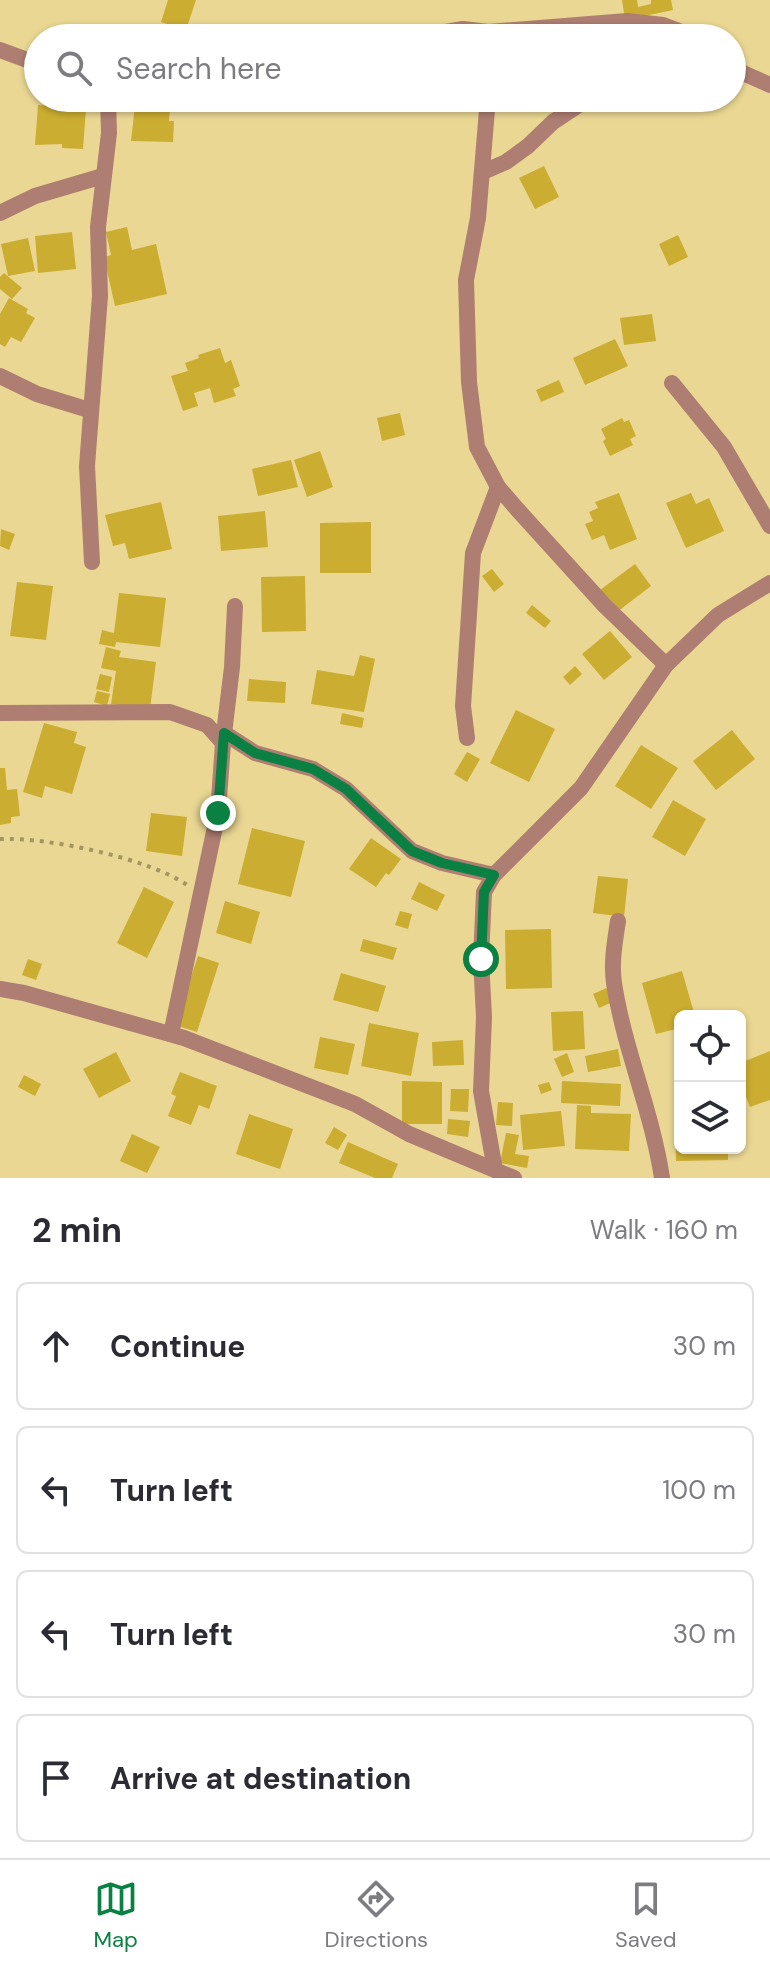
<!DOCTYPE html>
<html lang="en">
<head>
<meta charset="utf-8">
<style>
	body { margin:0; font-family:"DM Sans",sans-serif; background:#f2f2f3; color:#2b2b33 }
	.controls { position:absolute; right:24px; bottom:24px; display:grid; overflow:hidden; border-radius:12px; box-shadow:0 2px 6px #0004 }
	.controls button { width:72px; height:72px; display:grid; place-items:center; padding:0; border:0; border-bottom:2px solid #e1e1e2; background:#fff; color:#2b2b33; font:40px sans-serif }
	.stop { position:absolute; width:24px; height:24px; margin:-18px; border:6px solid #0b8043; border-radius:50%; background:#fff }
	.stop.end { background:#0b8043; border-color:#fff; box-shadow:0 2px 8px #0008 }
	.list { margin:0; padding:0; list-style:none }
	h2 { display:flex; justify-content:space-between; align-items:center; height:104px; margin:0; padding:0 32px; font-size:34px }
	h2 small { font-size:26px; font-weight:400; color:#7c7c81 }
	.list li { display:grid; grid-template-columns:52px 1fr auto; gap:24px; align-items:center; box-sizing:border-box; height:128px; margin:0 16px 16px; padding:0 16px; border:2px solid #e1e1e2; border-radius:12px }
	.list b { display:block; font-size:30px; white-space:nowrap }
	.list em { font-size:26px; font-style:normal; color:#7c7c81 }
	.icon { flex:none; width:44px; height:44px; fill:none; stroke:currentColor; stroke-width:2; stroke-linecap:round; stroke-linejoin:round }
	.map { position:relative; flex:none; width:770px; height:1178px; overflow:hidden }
	.search { position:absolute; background:#fff; box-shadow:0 2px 6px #0004; left:24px; right:24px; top:24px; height:88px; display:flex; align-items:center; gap:20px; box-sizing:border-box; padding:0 28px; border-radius:44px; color:#7c7c81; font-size:30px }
	.sheet { height:680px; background:#fff }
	nav { display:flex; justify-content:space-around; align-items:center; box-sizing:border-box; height:112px; border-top:2px solid #e1e1e2; background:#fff; font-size:22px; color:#7c7c81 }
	nav a { display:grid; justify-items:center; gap:4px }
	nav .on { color:#0b8043 }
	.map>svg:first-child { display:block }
</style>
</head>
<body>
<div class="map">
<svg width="770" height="1178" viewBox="0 0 770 1178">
	<rect width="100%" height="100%" fill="#ead793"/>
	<g fill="#cbad31">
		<polygon points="168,0 196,0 186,30 161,22"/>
		<polygon points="622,0 637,0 638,7 651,4 651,0 671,0 673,10 625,20"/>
		<polygon points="167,27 178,35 176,38 159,38"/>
		<polygon points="148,98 162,98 162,107 170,107 169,121 174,121 173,142 131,141 135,105 148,106"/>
		<polygon points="38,105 86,108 83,149 62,148 62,144 35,145"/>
		<polygon points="544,166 559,197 535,209 519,178"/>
		<polygon points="127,227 132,250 156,244 167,294 115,306 104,257 111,255 106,232"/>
		<polygon points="72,232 76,269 38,273 35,236"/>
		<polygon points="678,235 688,257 669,266 659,244"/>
		<polygon points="28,238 35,271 8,276 1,244"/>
		<polygon points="4,273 22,288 12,299 0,289 0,277"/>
		<polygon points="9,298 28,309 26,313 35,318 21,342 11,337 5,347 0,344 0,314"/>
		<polygon points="652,314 656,341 624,345 620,318"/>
		<polygon points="615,339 628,366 585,385 573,358"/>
		<polygon points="220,348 225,363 231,360 240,386 233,389 236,396 214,403 210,388 194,393 198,406 183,411 171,376 188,371 185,363 199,358 198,355"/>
		<polygon points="559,380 564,392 541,402 536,390"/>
		<polygon points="400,413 405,435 382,441 377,418"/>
		<polygon points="622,418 624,422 629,420 636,436 630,439 633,445 610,456 603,441 606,439 601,429"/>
		<polygon points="320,451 333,487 307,497 294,460"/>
		<polygon points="291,460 298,487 258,496 252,469"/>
		<polygon points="619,493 637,539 610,550 604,535 592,540 585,524 593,521 589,512 598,508 595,502"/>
		<polygon points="691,493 696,504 709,498 724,531 686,548 666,503"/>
		<polygon points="161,502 172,549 129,559 125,543 113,546 105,515"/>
		<polygon points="265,511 268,547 221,551 218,516"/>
		<polygon points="371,522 371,573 320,573 320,523"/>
		<polygon points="1,529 15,534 9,550 0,546"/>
		<polygon points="635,564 651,586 617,612 600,590"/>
		<polygon points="492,569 504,584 494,592 482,576"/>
		<polygon points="305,576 306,631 262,632 261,577"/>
		<polygon points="17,582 53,586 46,640 10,636"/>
		<polygon points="119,593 166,598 160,647 116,642 115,647 99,644 102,630 114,633"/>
		<polygon points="532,605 551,621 545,628 526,613"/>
		<polygon points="610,631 632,657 604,680 582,654"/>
		<polygon points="106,647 121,651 119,657 156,662 150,709 111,704 116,671 101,668"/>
		<polygon points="360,655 375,659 364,712 311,704 317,670 354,676"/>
		<polygon points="575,666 582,674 570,685 563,677"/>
		<polygon points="100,674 112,677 109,692 96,689"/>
		<polygon points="249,679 286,682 285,703 247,701"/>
		<polygon points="97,691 110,694 107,706 94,702"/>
		<polygon points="516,710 555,729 529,782 490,763"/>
		<polygon points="342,713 364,718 362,728 340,724"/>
		<polygon points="44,723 77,732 74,743 86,747 72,794 45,786 42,798 23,792"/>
		<polygon points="732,730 755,759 716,790 693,761"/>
		<polygon points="641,745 678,768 651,809 615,786"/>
		<polygon points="467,752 480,759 467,782 454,774"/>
		<polygon points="0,768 5,768 7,790 17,789 20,816 11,817 11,823 0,825"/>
		<polygon points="673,800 706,819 685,856 652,837"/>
		<polygon points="151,813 187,817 182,856 146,851"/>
		<polygon points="252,828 305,841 291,897 238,884"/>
		<polygon points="371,838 401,859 389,875 386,873 376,887 349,869"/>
		<polygon points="598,876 628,879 624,917 593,913"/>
		<polygon points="419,882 445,895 437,911 411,899"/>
		<polygon points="144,887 174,902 147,958 117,943"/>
		<polygon points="225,901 260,912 251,944 216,933"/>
		<polygon points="400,911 412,914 408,929 395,925"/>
		<polygon points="551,929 552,988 506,989 505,930"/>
		<polygon points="363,939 397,948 393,960 360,951"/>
		<polygon points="198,956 219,963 197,1032 175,1025"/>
		<polygon points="28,959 42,964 36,980 22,975"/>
		<polygon points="682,971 695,1016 680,1016 680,1028 656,1034 642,983"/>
		<polygon points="341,973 386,986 378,1012 333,1000"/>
		<polygon points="609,987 615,1001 599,1008 593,994"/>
		<polygon points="583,1011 585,1049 553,1051 551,1012"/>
		<polygon points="369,1023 419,1033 411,1076 361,1066"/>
		<polygon points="320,1037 355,1044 348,1075 314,1068"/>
		<polygon points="463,1040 464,1065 433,1066 432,1042"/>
		<polygon points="618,1049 621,1066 588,1072 585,1056"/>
		<polygon points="770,1051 770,1100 750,1107 745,1094 740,1096 740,1072 744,1071 740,1063"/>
		<polygon points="116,1052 131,1081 99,1098 83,1069"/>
		<polygon points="567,1053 574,1072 562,1077 554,1059"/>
		<polygon points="180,1072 217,1086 209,1109 199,1105 191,1125 168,1116 176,1096 171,1094"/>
		<polygon points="24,1075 41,1084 35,1096 18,1087"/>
		<polygon points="402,1081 442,1082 442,1124 402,1124"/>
		<polygon points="562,1081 621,1084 620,1106 561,1103"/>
		<polygon points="549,1082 552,1090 541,1094 538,1085"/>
		<polygon points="451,1089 469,1089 468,1112 450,1111"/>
		<polygon points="498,1102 513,1103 512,1126 496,1125"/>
		<polygon points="577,1105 591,1106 591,1113 631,1114 629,1151 575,1149"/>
		<polygon points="561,1111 565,1146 523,1150 520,1115"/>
		<polygon points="249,1114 293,1129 280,1169 236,1154"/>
		<polygon points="675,1118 680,1118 680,1148 728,1148 728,1160 676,1161"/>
		<polygon points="448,1119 470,1121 468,1137 447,1134"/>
		<polygon points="334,1127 347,1135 338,1150 325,1143"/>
		<polygon points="506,1133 519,1135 515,1154 529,1156 527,1168 500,1163"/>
		<polygon points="132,1134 160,1147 147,1173 120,1161"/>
		<polygon points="348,1142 398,1164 392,1178 375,1178 339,1163"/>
	</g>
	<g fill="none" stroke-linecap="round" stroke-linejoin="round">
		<path stroke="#a49661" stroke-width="4" stroke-dasharray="4 6" stroke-linecap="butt" d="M0 839C47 837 148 858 187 885"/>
		<g stroke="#ae7e72" stroke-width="16">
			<polyline points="411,38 463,29 488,32 627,21 663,25 697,38"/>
			<polyline points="0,50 38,64"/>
			<polyline points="732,64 743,73 770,85"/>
			<polyline points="488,98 478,218 466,280 469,382 477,447 498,487 517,509 605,606 666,665"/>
			<polyline points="483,172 506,162 528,146 553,122 589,98"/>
			<polyline points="0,213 35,196 103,176"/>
			<polyline points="0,376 37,394 89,410"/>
			<polyline points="672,383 724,447 770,526"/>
			<polyline points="92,562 87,466 100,296 98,227 109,133 108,98"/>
			<polyline points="0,713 170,712 207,725 223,743 218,813 171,1034"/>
			<polyline points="224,733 255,753 313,769 346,789 412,851 442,863 494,875"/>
			<polyline points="467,738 463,706 473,553 498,487"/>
			<polyline points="223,742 232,667 235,606"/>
			<path d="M618 921C615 941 611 962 614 983 624 1049 652 1111 662 1178"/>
			<polyline points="0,989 24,993 184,1038 355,1104 409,1134 514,1178"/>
			<polyline points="495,1170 481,1091 484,1017 481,959 484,892 494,875 581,788 666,665 718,615 770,583"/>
		</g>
	</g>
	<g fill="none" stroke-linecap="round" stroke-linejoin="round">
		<polyline stroke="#0b8043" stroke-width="10" points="218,813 224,733 255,753 313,769 346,789 412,851 442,863 494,875 484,892 481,959"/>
	</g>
</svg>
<div class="controls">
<button><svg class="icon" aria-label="locate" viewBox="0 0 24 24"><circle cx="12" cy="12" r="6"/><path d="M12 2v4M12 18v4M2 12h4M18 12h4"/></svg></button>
<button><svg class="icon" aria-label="layers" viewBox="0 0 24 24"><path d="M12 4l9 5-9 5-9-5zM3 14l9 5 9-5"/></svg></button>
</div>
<div class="stop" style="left:481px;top:959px"></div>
<div class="stop end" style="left:218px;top:813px"></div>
<div class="search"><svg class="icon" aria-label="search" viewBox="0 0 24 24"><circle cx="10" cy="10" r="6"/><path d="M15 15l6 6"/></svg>Search here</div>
</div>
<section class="sheet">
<h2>2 min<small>Walk · 160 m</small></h2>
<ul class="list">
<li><svg class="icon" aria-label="ahead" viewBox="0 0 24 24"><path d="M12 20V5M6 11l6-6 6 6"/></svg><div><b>Continue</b></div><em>30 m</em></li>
<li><svg class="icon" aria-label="left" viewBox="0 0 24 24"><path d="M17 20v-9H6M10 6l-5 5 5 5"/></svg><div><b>Turn left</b></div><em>100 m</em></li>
<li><svg class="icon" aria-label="left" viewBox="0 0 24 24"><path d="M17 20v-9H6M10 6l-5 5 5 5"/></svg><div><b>Turn left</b></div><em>30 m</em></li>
<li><svg class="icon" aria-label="arrive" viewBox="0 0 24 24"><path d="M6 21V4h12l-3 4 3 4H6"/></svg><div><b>Arrive at destination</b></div></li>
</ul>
</section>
<nav>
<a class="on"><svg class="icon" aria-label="map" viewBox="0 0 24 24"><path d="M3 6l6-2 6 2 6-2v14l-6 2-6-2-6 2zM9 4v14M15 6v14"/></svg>Map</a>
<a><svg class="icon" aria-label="directions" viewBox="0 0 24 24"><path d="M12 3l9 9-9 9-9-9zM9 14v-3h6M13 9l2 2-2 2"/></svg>Directions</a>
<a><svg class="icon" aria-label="saved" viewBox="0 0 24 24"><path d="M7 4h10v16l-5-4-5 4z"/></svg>Saved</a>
</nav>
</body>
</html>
